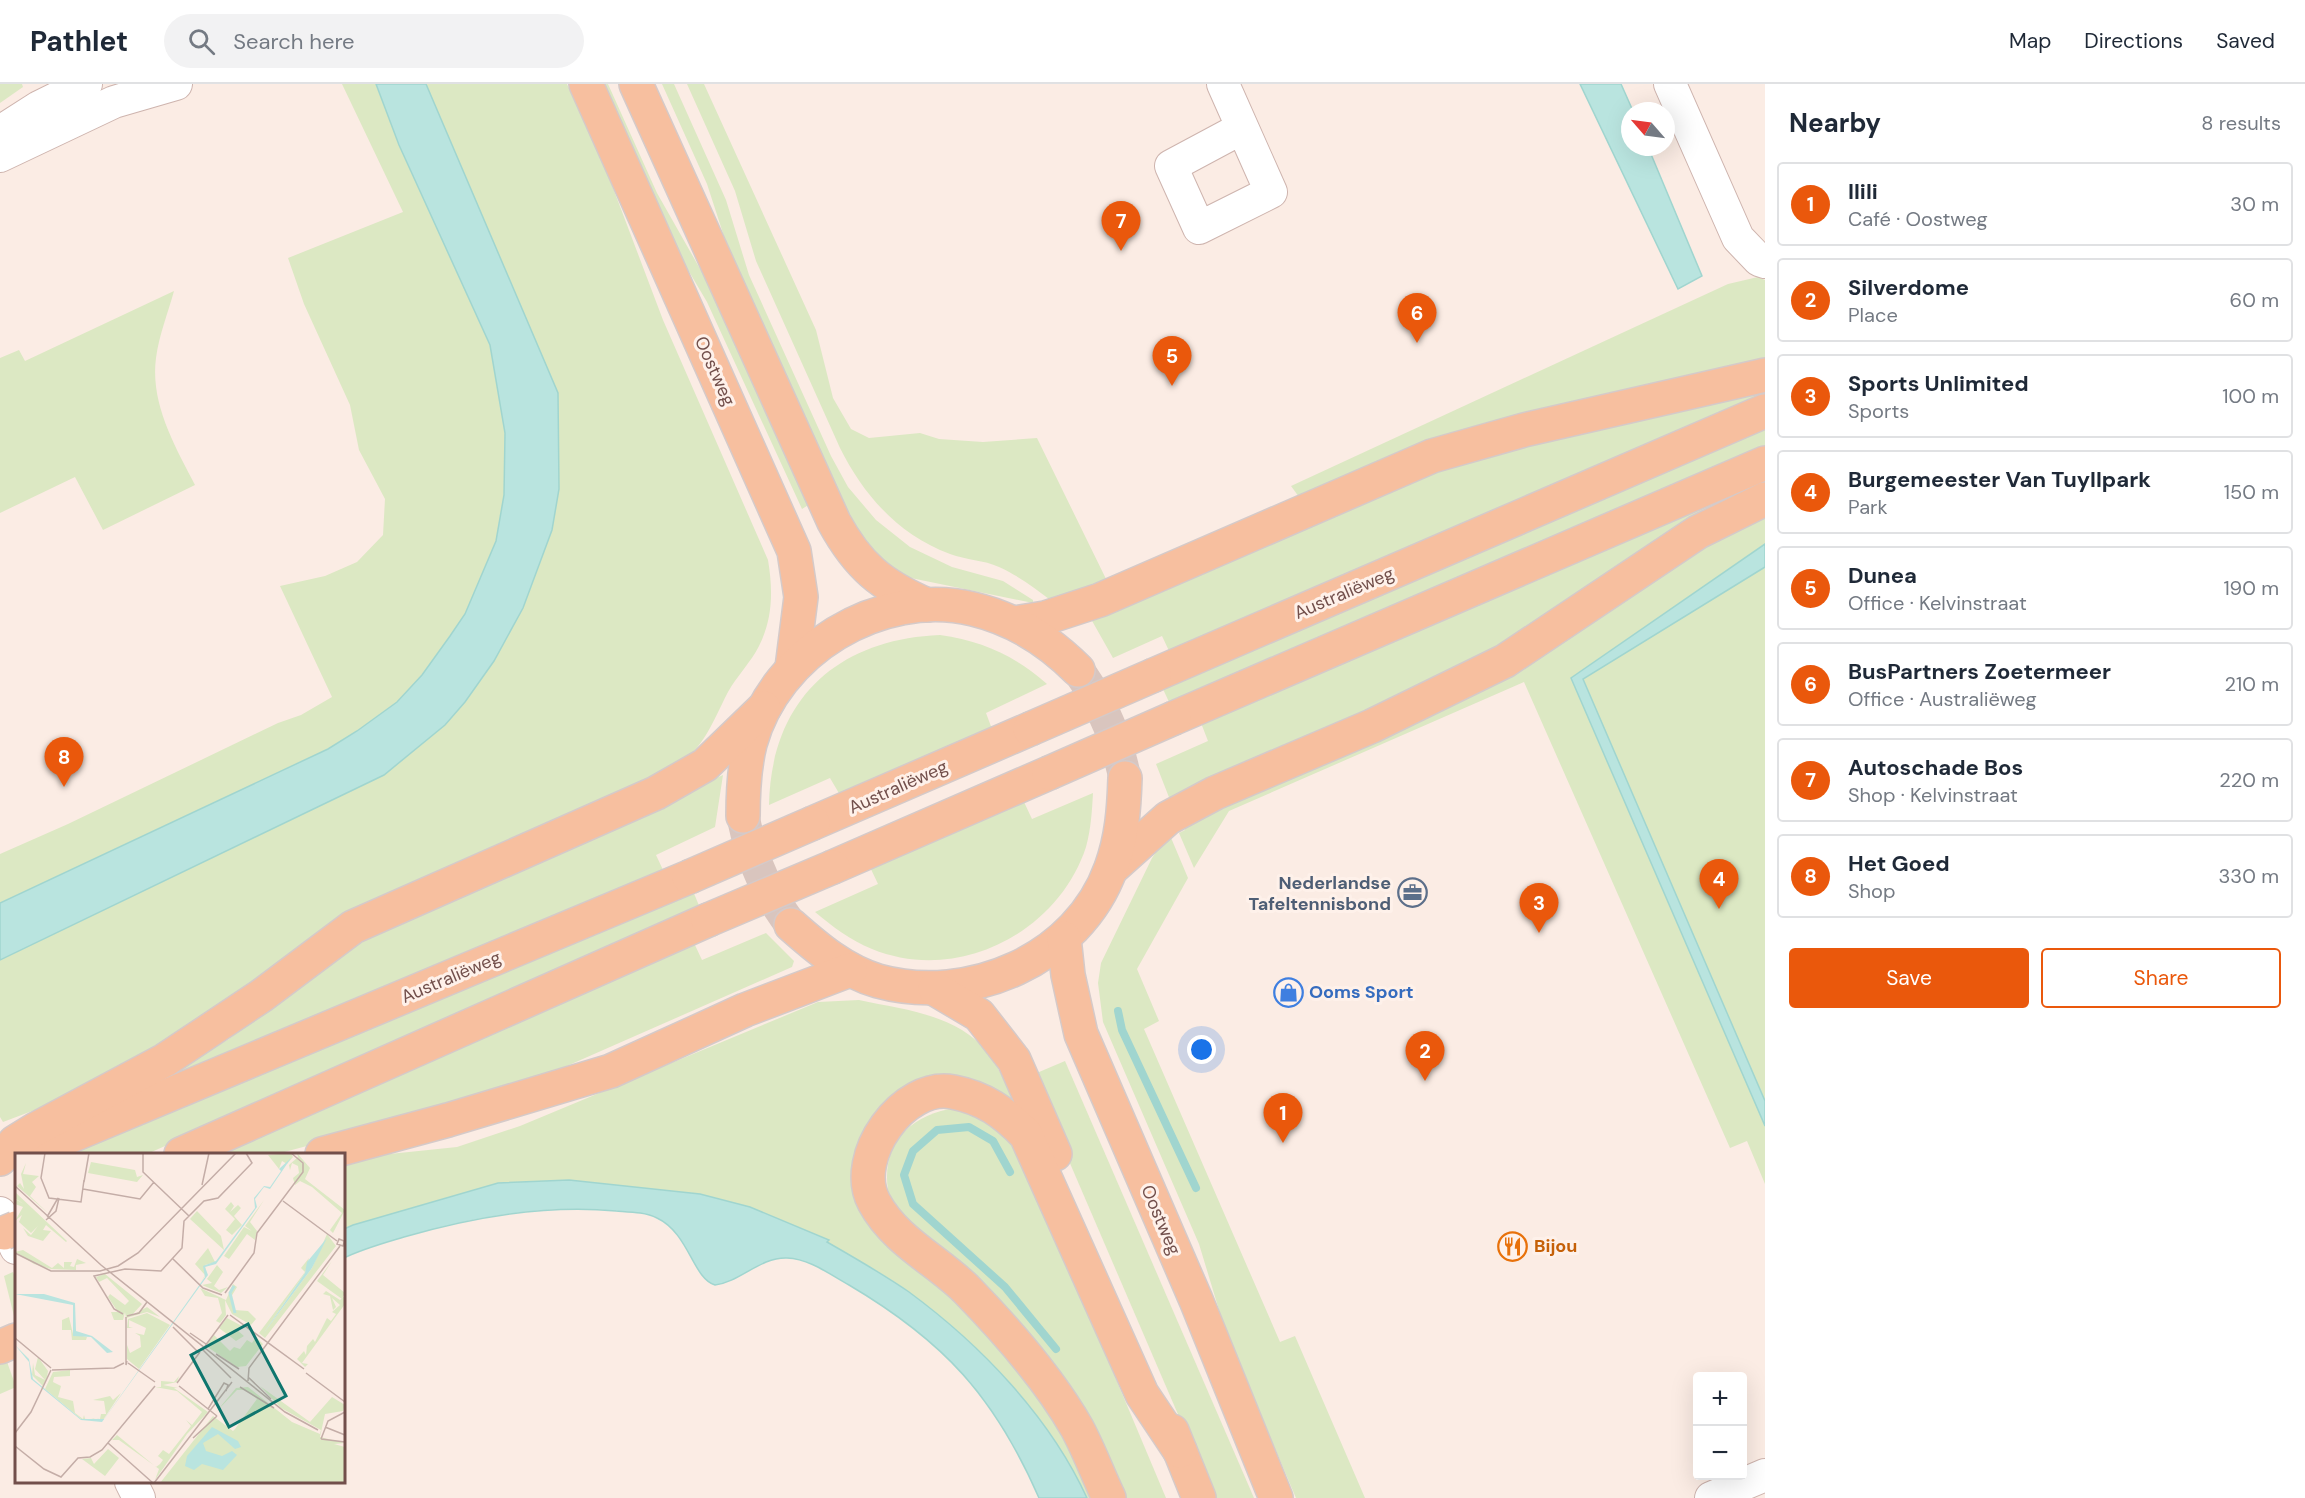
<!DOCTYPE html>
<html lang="en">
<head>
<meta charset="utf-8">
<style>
	body { margin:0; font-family:"DM Sans",sans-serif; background:#f2f2f3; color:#1f2937 }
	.controls { position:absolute; right:18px; bottom:18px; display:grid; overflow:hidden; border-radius:6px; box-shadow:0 6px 24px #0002 }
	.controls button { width:54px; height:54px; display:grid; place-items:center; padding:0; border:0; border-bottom:2px solid #e0e1e3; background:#fff; color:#1f2937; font:30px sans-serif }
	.compass { position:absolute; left:1621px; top:18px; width:54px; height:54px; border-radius:50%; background:#fff; box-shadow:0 6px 24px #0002; rotate:298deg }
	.you { position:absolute; left:1202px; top:966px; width:21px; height:21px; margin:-15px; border:4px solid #fff; border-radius:50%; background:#1a73e8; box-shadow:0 0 0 9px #1a73e833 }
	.badge { display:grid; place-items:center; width:39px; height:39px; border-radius:50%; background:#ea580c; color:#fff; font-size:20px; font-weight:700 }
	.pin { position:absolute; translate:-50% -50px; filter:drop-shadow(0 2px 3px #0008) }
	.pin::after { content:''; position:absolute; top:32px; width:21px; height:18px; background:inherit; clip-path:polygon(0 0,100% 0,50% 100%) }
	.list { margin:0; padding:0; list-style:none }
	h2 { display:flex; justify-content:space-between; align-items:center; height:78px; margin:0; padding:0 24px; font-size:26px }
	h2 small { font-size:20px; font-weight:400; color:#747a83 }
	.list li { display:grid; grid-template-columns:39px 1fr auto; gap:18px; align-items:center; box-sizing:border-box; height:84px; margin:0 12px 12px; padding:0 12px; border:2px solid #e0e1e3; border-radius:6px }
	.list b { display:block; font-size:22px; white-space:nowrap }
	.list p { margin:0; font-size:20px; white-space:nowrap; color:#747a83 }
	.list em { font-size:20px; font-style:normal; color:#747a83 }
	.actions { display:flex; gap:12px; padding:18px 24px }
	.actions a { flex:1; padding:14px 0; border:2px solid #ea580c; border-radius:6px; text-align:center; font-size:21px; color:#ea580c }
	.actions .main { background:#ea580c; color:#fff }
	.icon { flex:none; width:33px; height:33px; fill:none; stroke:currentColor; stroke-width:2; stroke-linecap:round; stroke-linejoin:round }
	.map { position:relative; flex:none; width:1765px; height:1414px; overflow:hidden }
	header { display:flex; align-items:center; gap:36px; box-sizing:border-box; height:84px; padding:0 30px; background:#fff; border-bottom:2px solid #e0e1e3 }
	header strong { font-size:28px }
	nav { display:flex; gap:33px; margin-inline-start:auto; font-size:21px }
	.search { width:420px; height:54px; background:#f2f2f3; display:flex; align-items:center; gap:15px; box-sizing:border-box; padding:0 21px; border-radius:33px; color:#747a83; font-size:22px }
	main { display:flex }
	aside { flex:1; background:#fff }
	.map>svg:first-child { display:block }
</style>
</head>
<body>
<header>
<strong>Pathlet</strong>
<div class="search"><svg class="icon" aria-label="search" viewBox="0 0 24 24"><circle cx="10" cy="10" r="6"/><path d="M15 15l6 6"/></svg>Search here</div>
<nav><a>Map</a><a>Directions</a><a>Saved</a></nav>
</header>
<main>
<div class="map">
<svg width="1765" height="1414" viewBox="0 0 1765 1414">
	<rect width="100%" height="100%" fill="#fbece4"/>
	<g fill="#dce8c3">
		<polygon points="0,0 22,0 23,3 0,19"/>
		<polygon points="342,0 376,0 399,61 490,261 505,348 504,411 496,457 465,530 450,552 422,591 397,618 357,647 328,665 0,819 0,770 68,740 278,639 301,631 332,613 280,502 325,492 357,478 383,451 385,415 359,366 350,321 304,220 288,174 403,128"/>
		<path d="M426 0H567L610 96 663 236 768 476C773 506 773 534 759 562 751 578 737 592 728 608 710 643 706 661 673 686L369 818 197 940 48 1021 3 1038 0 1033V876L384 691 445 641 465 618 494 577 523 524 552 446 559 405 558 310Z"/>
		<polygon points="596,0 608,0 657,109 716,213 810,420 802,425 707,218 668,152"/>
		<polygon points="662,0 674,0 726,116 749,191 831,372 848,403 876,436 910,463 952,483 1003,497 1033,516 1033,519 906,493 894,487 862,460 734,183 707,100"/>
		<path d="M687 0H704L816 246 833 314 851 345 869 354 920 349 939 355 983 358 1037 354 1108 499 1053 518C1036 505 1019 492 999 483 984 476 966 476 950 470 899 451 864 412 840 364L756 177 735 107Z"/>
		<polygon points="1758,193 1765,196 1765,282 1299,413 1291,402 1728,200"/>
		<path d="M174 207C168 229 159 251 156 274 150 320 175 362 195 401L103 446 75 393 0 429V274L19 266 25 277Z"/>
		<polygon points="1765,300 1765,312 1170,569 1162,552 1113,574 1091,535 1481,369"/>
		<polygon points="1765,341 1765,364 1170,620 1162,603"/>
		<polygon points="1765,393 1765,404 1515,562 1172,721 1156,680 1208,657 1201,639"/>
		<polygon points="1765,424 1765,460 1571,594 1689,866 1583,594 1765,483 1765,1100 1747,1057 1730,1064 1524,598 1229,727 1194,784 1179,749 1185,746 1183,737"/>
		<path d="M940 551C983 557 1015 572 1047 600L986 629 992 645 840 711 830 694 769 721C771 616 837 555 940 551Z"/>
		<polygon points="723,691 715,743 656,771 664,788 151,1006 148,1001 229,955 321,883 397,837"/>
		<path d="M1093 709C1092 727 1091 745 1086 763 1058 849 957 900 872 865 850 856 833 843 815 828L878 800 869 781 1024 718 1032 735Z"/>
		<polygon points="1169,749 1188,794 1137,885 1159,937 1144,945 1280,1258 1295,1252 1365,1414 1296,1414 1226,1249 1199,1160 1103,938 1098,899 1101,879 1152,774"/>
		<polygon points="693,807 700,824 147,1070 69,1070"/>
		<polygon points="766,849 794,877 792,883 535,996 478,1016 277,1070 212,1070 694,859 702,876"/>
		<path d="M859 916C905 926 958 930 989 970 1002 987 1009 1010 1018 1029L960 999 858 1081 1020 1277 1103 1414H1087C1050 1333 981 1260 909 1208 883 1189 854 1174 827 1158L828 1156 750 1123 700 1110 569 1096 498 1099 344 1145V1081L380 1071 457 1063 520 1042 818 918Z"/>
		<polygon points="1065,977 1254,1414 1214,1414 1032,991"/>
		<path d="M956 1024 976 1028 1013 1055 1028 1086 1166 1414H1119L891 1119C876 1068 904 1031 956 1024Z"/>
		<polygon points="13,1188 16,1195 16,1240 4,1192"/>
		<polygon points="6,1275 16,1303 0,1310 0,1278"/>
	</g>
	<g fill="#b9e4df" stroke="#a0d5cf" stroke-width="1.5">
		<polygon points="376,0 426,0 558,309 559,405 552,446 523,524 494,577 465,618 445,641 384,691 0,876 0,819 328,665 357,647 397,618 422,591 450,552 465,530 496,457 504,411 505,349 490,261 399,61"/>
		<polygon points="1580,0 1621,0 1633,27 1630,27 1630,63 1648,63 1702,192 1678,205"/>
		<polygon points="1765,460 1765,483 1583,595 1765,1017 1765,1042 1571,594"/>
		<path d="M569 1096 700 1110 750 1123 829 1156 827 1158C855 1174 883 1190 909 1208 981 1261 1050 1333 1087 1414H1039C995 1313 944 1257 849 1201 829 1190 810 1175 787 1174 760 1173 740 1198 715 1201 693 1195 689 1149 657 1134 645 1128 630 1128 616 1127 545 1120 473 1133 404 1153 384 1159 362 1165 344 1174V1145L353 1141 498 1099Z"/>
	</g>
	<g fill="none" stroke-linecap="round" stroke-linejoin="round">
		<g stroke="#a0d5cf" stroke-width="8">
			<polyline points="1118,927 1122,946 1196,1104"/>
			<polyline points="1010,1088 993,1057 969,1043 937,1046 913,1067 904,1091 913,1120 1005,1203 1056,1265"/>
		</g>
		<g stroke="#d9c5be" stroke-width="33" stroke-dasharray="33 16" stroke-linecap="butt">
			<path d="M1078 586C1104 623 1115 650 1125 694"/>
			<path d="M743 732C752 777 764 804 791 841"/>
		</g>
		<defs>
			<g id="minor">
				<polyline points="1223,0 1271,108 1199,144 1171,82 1242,44"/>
				<polyline points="1670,0 1738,154 1759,176 1765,178"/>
				<polyline points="0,48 39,23 86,0"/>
				<polyline points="0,72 114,18 176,0"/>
				<polyline points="0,1129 16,1164"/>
				<polyline points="131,1398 139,1414"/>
				<polyline points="1711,1414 1765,1391"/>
			</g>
			<g id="major">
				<polyline points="586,0 794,467 801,513 792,584"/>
				<path d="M636 0 834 438C858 482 881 501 927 521"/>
				<polyline points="1015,539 1045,534 1100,516 1432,372 1524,346 1765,291"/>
				<polyline points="1154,591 1765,327"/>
				<polyline points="1174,634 1765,379"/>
				<path d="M743 732C743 707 744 684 750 660 775 567 880 503 973 525 1015 535 1048 556 1078 586"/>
				<polyline points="813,739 1030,645"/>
				<polyline points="833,783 1049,689"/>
				<polyline points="1111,785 1168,734 1215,709 1372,642 1505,577 1698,448 1765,415"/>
				<path d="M791 841C817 864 844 887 878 897 969 922 1078 876 1111 784 1122 754 1124 725 1125 694"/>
				<polyline points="1064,854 1068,891 1081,950 1196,1216 1276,1414"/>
				<polyline points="935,905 979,931 1014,976 1055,1070"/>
				<polyline points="28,1070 689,793"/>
				<polyline points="181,1070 708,836"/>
				<polyline points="322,1070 448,1036 611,987 745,926 850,886"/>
				<polyline points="0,1075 15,1058 36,1045 165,976 261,912 353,843 656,709 705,681 764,624"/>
				<polyline points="0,1263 16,1256"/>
				<polyline points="1172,1347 1199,1414"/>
				<path d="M1109 1414C1098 1391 1089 1366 1077 1344 1048 1293 1006 1246 966 1205 935 1175 895 1157 874 1118 850 1073 904 998 953 1008 984 1014 1004 1028 1026 1051L1142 1310 1180 1367"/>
			</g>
		</defs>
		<use href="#minor" stroke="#ceb4ae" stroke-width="34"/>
		<use href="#major" stroke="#d5cac9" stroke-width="36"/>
		<use href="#minor" stroke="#fff" stroke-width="32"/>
		<use href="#major" stroke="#f7bf9f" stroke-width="33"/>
		<defs>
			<g id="major-bridge">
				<polyline points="1030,645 1154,591"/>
				<polyline points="1049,689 1174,634"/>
				<polyline points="689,793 813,739"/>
				<polyline points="708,836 833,783"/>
				<polyline points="4,1149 16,1144"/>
			</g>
		</defs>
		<use href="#major-bridge" stroke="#d5cac9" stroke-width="36" stroke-linecap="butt"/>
		<use href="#major-bridge" stroke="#f7bf9f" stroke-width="33"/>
	</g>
	<defs>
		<symbol id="office-ring" viewBox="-11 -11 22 22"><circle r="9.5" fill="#fef1ea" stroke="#5c6f8a" stroke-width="1.5"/><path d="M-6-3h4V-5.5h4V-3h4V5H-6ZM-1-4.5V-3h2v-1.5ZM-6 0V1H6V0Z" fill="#5c6f8a"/></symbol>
		<symbol id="shop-ring" viewBox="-11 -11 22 22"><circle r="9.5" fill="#fef1ea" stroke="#3f7fe0" stroke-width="1.5"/><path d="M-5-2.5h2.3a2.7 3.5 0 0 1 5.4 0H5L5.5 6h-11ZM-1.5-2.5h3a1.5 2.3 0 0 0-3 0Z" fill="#3f7fe0"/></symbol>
		<symbol id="restaurant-ring" viewBox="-11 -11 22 22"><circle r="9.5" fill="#fef1ea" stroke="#e8710a" stroke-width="1.5"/><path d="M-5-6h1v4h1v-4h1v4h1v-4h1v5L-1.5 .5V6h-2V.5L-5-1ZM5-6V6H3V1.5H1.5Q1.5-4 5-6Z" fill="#e8710a"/></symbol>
	</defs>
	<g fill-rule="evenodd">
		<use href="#office-ring" x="1396" y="792" width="33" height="33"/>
		<use href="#shop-ring" x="1272" y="892" width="33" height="33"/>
		<use href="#restaurant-ring" x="1496" y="1146" width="33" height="33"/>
	</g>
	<g text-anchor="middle" stroke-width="6" stroke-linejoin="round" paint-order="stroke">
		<g font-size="18" fill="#724f4b" stroke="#fef1ea">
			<text transform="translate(715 287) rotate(66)" y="6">Oostweg</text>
			<text transform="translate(1344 509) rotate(-23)" y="6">Australiëweg</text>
			<text transform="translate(898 703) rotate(-24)" y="6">Australiëweg</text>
			<text transform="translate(451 893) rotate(-23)" y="6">Australiëweg</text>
			<text transform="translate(1161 1136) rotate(67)" y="6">Oostweg</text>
		</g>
		<g font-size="18" font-weight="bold" fill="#4e5e75" stroke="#fef1ea" text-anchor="end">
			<text x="1391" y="805">Nederlandse<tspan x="1391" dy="21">Tafeltennisbond</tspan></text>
		</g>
		<g font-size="18" font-weight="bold" fill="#366cbe" stroke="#fef1ea" text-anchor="start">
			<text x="1309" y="914">Ooms Sport</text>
		</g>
		<g font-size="18" font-weight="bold" fill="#c56008" stroke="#fef1ea" text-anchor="start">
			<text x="1534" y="1168">Bijou</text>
		</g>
	</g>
	<g transform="translate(15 1069)">
		<rect width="330" height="330" fill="#fbece4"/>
		<path d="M276 0 278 4 272 11 267 8 264 16 253 2ZM282 0 295 15 290 26 330 57 318 80 315 77 327 60 297 34 285 28 280 32 278 25 284 20 283 13 277 10 275 17 274 12 283 4ZM76 9 120 17 122 24 128 22 122 29 73 20ZM11 10 8 21 24 23 17 29 21 34 15 43 34 61 2 33 5 30 9 36 6 21ZM0 39 52 88 51 89 31 72 28 77 36 78 28 88 13 83 8 75 16 82 23 73 16 80 4 69 7 62 0 68 8 54 0 51V46L9 51 1 46ZM249 47 235 69 242 78 240 87 232 81 214 106 209 103 229 74 237 78 230 73ZM216 49 219 53 215 59 223 52 226 55 219 63 227 72 217 82 211 77 220 66 210 56ZM182 58 206 83 209 97 175 66ZM312 81 321 93 250 185 244 180 290 119 286 115 294 105 290 120 248 181 297 115ZM193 95 200 109 190 112 191 121 185 131 190 122 180 111ZM8 97 37 115 43 110 49 115V109H57L55 113 59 114 62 106 71 110 61 112V117L36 116 19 111 0 99ZM317 108 308 122 330 140 327 146 302 128ZM202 112 208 119 199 133 204 137 213 134 206 140 187 132 197 130 192 126ZM90 121 127 151 116 163 132 154 145 164 132 159 111 165 110 159 108 167H99L96 159H103L93 144 95 141 110 152 114 148 92 125 84 129 81 124ZM218 131 222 134 216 144 220 157 233 158 241 166 236 172 217 161 210 147 211 162 205 170 201 168 207 160 203 145 190 143 185 135 211 147ZM311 138 325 147 330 143V151L287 210 293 211 290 214 282 206 289 198 291 202 292 193 298 186 300 189 312 165 316 168 321 161 317 159 325 152 317 145 321 154 318 157 315 143 308 141ZM132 160 155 172 124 216 112 206V192L115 200 126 194 125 183 120 180 129 182 131 175 114 167V174L118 175H112L113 166ZM54 164 58 181 72 184 71 187H57L56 177H47V167ZM212 165 227 173 221 176 229 183 221 188 204 175ZM199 182 215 198 219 194 225 196 232 187 237 190 241 184 248 191 231 213 222 214 191 193ZM23 204 33 218 32 224 28 233 17 222 18 210 20 222 30 227 20 216ZM55 217V223L39 224 38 229 46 233 43 244 58 248 60 260 68 266 69 262 70 266 78 265 85 266 86 261H91L89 248 78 247 95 243 98 247 106 240 88 267 79 265 69 266H66L30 236 38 219ZM164 223 162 229 148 232 163 235H159L193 259 172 281 140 327 144 316 104 287H97L102 282 141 314 145 311 148 307 143 303 148 297 154 301 176 273 171 267 177 272 187 259 162 238 140 234H146V228L159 229ZM245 233 295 269 317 244 330 252 328 258 310 261 305 284 330 290 319 291 330 294V330H145L198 263 218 278 220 276 242 246 230 237H222L201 259 221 235 233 234 277 269 305 281 306 277 266 255ZM93 296 104 305 90 323 67 306 76 305 79 311Z" fill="#dce8c3"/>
		<path d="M276 5 255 36 249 34 240 46 242 54 201 111 190 114 193 122 87 269 66 267 16 226 14 209 0 192 14 206 18 226 66 266H89L190 124 188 113 201 108 240 55 239 45 249 33 255 34 266 18 264 16ZM312 85 297 115 248 181 290 120 292 109ZM0 141H29L60 150 61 178 77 183 98 199 92 200 76 184 58 183V152ZM197 274 223 288 226 294 220 296 203 281 188 290 191 298 207 303 217 298 222 302 208 317 187 311 179 317 170 313 172 303Z" fill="#b9e4df"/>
		<path fill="none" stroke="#b9e4df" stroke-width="3" d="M219 133 215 140 220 160"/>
		<path fill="none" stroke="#c4ada7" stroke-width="1.5" d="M30 0 26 25 34 45 66 49 69 27M128 0V19L174 63M69 29 74 0M187 32 194 0M0 33 86 112 270 259 303 277M68 36 125 46 139 29M268 48 322 88M32 64 43 45M31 67 41 58 44 45M329 88 324 86 322 91 328 93 330 86M0 100 36 118H85L103 113 123 100 221 0M158 106 188 135 207 142M210 140 239 100 242 80 288 19V10L276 0M108 161 99 156 79 123 110 116 146 118 167 95 169 68 189 48 203 45 237 10 231 0M215 162 289 216M112 163 124 160 132 149M111 164V212L112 208M158 174 184 200M175 180 191 191M0 185 36 215M190 193 213 162M187 196 216 225M201 201 224 216M113 210 140 229M37 217 99 215 109 210M291 220 330 249M233 224 256 246M233 228 234 215 325 93M162 230 185 199M164 233 202 263M225 234 259 255M193 256 209 230 213 232 211 238M310 274 330 282M0 280 16 259 36 217M178 285 202 263M306 286 313 268 330 259M306 286 330 289M93 290 138 330M0 293 29 316 46 324 63 305 75 304 87 297 140 233M139 330 217 229"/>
		<path fill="#0f766e" fill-opacity="0.15" stroke="#0f766e" stroke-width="3" d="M233 171 271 243 214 274 176 202Z"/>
		<rect width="330" height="330" fill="none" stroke="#724f4b" stroke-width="3"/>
	</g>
</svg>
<div class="controls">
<button>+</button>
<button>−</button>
</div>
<svg class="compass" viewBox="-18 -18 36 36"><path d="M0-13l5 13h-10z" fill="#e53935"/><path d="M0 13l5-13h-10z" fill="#747a83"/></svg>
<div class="you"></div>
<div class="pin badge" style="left:1283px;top:1059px">1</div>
<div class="pin badge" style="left:1425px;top:997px">2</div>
<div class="pin badge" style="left:1539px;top:849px">3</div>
<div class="pin badge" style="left:1719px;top:825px">4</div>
<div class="pin badge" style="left:1172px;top:302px">5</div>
<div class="pin badge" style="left:1417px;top:259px">6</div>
<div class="pin badge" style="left:1121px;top:167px">7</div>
<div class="pin badge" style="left:64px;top:703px">8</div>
</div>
<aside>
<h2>Nearby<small>8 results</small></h2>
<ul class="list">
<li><span class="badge">1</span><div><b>Ilili</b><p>Café · Oostweg</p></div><em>30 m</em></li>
<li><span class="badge">2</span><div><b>Silverdome</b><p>Place</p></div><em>60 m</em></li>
<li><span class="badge">3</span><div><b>Sports Unlimited</b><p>Sports</p></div><em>100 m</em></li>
<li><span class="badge">4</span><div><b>Burgemeester Van Tuyllpark</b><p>Park</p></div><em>150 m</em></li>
<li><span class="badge">5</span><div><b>Dunea</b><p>Office · Kelvinstraat</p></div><em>190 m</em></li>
<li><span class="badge">6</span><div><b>BusPartners Zoetermeer</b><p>Office · Australiëweg</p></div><em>210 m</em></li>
<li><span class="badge">7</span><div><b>Autoschade Bos</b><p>Shop · Kelvinstraat</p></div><em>220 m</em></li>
<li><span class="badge">8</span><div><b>Het Goed</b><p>Shop</p></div><em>330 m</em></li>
</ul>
<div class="actions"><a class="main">Save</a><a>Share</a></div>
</aside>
</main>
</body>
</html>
